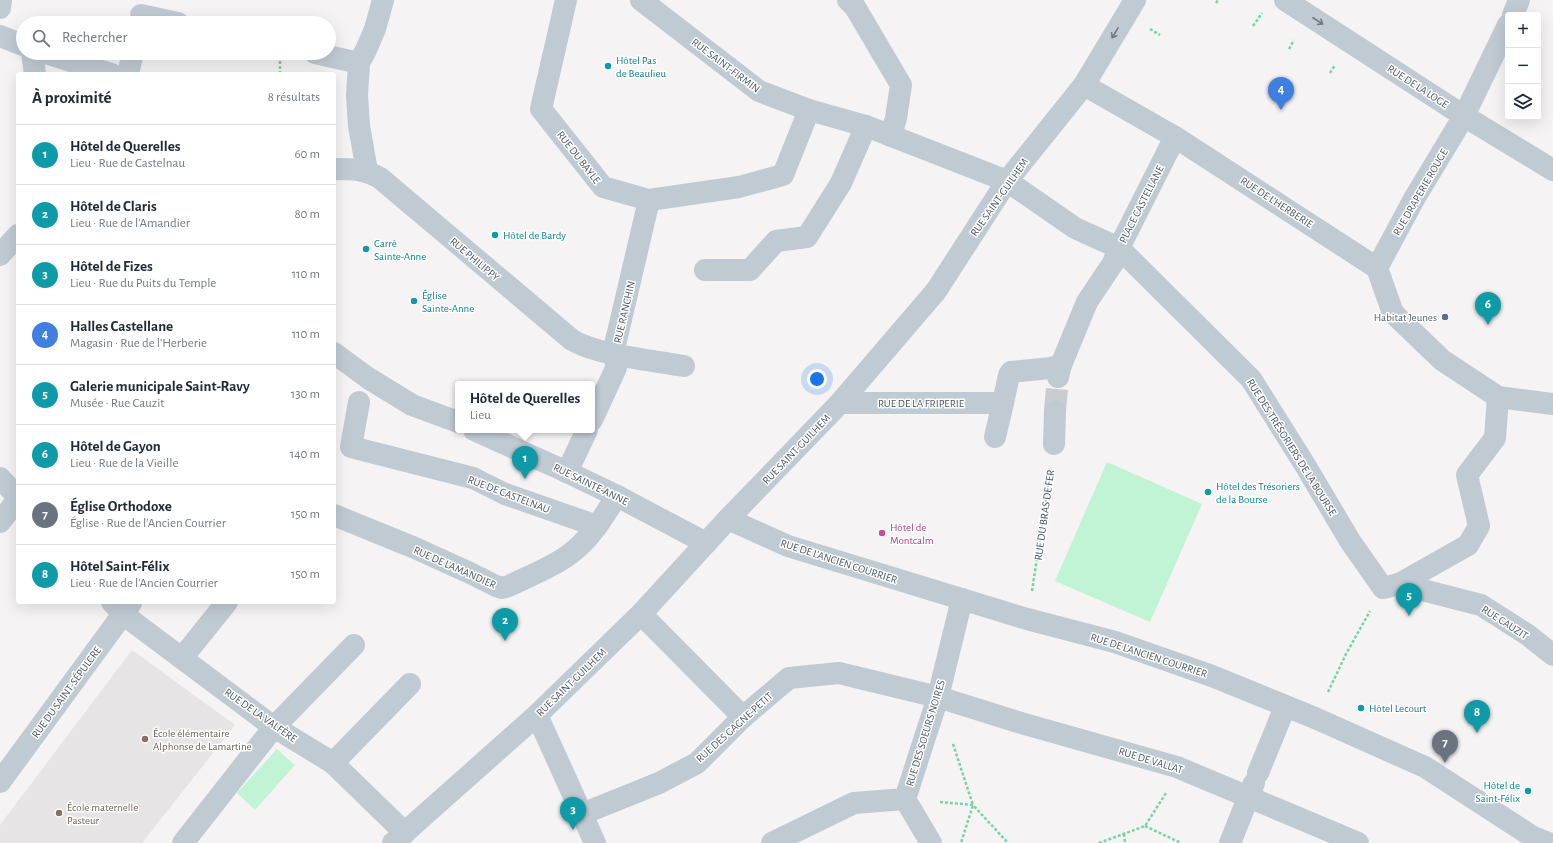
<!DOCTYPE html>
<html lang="fr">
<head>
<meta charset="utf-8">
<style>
	body { margin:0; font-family:"Alegreya Sans",sans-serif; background:#f2f2f3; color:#1f2937 }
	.controls { position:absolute; right:12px; top:12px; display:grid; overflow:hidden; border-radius:4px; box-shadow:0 4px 16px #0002 }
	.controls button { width:36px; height:36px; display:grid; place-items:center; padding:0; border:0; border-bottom:1px solid #e0e1e3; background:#fff; color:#1f2937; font:20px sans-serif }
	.you { position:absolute; left:817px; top:379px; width:14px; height:14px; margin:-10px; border:3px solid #fff; border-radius:50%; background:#1a73e8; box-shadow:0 0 0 6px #1a73e833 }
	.badge { display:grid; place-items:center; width:26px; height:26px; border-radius:50%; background:#d93025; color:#fff; font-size:13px; font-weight:700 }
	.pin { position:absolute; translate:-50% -33px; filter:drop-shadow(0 1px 2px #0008) }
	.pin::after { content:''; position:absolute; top:21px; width:14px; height:12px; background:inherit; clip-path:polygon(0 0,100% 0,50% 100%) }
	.popup { position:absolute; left:455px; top:381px; width:140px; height:52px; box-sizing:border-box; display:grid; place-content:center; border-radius:4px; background:#fff; filter:drop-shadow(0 1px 3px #0005); font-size:13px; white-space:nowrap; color:#747a83 }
	.popup b { font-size:15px; color:#1f2937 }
	.popup::after { content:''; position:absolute; left:50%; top:100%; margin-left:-8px; border:8px solid transparent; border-top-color:#fff }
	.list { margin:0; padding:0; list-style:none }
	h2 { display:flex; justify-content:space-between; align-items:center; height:52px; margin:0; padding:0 16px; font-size:17px }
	h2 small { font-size:13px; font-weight:400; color:#747a83 }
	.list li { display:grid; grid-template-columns:26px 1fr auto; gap:12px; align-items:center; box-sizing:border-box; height:60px; padding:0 16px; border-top:1px solid #e0e1e3 }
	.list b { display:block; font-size:15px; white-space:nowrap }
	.list p { margin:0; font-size:13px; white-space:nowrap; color:#747a83 }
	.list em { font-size:13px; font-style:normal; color:#747a83 }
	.icon { flex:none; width:22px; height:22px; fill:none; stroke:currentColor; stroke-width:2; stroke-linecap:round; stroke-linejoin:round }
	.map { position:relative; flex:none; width:1553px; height:843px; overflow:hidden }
	.search { position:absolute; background:#fff; box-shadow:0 4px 16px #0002; left:16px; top:16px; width:320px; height:44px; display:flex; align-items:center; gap:10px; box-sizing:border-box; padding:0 14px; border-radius:22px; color:#747a83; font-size:15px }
	.panel { position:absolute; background:#fff; box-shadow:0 4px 16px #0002; left:16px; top:72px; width:320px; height:532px; border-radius:4px }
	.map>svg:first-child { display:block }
</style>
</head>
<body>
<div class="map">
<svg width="1553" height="843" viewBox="0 0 1553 843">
	<rect width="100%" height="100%" fill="#f5f3f3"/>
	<polygon fill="#e6e4e5" points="132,650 235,725 142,843 0,843 0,825"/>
	<g fill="#c0f4d4">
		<polygon points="1107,462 1202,504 1150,622 1055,581"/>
		<polygon points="277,749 295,765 255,810 237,793"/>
	</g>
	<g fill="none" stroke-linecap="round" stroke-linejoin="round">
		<polyline stroke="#cacccf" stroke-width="22" stroke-dasharray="22 11" stroke-linecap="butt" points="1055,411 1058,377"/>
		<g stroke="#75d5a5" stroke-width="2.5" stroke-dasharray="3 2" stroke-linecap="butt">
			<polyline points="1216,3 1218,0"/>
			<polyline points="1253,26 1262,13"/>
			<polyline points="1150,29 1160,35"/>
			<polyline points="1289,49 1294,40"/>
			<polyline points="1330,73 1335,65"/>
			<polyline points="280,74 280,53"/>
			<polyline points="1032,591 1050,472"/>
			<polyline points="1328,692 1346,654 1370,611"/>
			<polyline points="953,744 973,805 961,843"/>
			<polyline points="940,802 973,805 1008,843"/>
			<polyline points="1145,826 1181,843"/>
			<polyline points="1124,834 1125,843"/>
			<polyline points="1099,843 1145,826 1166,793"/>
		</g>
		<g stroke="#c0cad3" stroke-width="22">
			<polyline points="566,0 541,109 603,187 649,200 739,187 783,175 809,110"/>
			<polyline points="641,0 759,91 809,110 866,126 1007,181 1075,228 1119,248 1175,137 1084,85"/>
			<polyline points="848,0 855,7 901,85 896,118 891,136"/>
			<polyline points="1285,0 1464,116 1553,170"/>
			<polyline points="0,8 1,0"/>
			<polyline points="141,15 178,23"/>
			<polyline points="1513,15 1519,0"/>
			<polyline points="0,36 23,45"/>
			<polyline points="32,53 35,74"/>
			<polyline points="46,53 111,74"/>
			<polyline points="315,53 359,63"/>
			<polyline points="128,74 133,53"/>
			<polyline points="1175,137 1377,268"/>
			<path d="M334 169C354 169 363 169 380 178L572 340C600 356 652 360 684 366"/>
			<polyline points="367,171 359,126 357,95 359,63 366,50 375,29 383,0"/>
			<polyline points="0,255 18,235"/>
			<polyline points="1377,268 1414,199 1464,116 1508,25"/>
			<polyline points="1377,268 1393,313 1442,360 1498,397 1553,404"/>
			<polyline points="705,270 750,270 776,241 807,237 841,183 866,126"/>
			<polyline points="334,353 368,378 412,405 458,422"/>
			<polyline points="1058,377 1061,365 1087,302 1113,263 1119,248 1251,379 1305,465 1350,541 1383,588 1399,584 1481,605 1528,635 1553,655"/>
			<polyline points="359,402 351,447 473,478 505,494 597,526"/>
			<polyline points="840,403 1003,403 1009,375 1011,372 1051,368 1061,365"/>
			<polyline points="592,420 616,368 615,345 649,200"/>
			<polyline points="474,430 567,472 617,496 706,543"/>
			<polyline points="995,437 1003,403"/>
			<polyline points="1054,444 1055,411"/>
			<polyline points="567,472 587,430"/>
			<polyline points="0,478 18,497"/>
			<path d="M334 515 415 548 470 573 496 586 502 588 509 586C529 576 560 564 576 549 593 535 605 514 617 496"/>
			<polyline points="728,519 788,546 1027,619 1115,642 1212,676 1315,718 1425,767 1533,837 1548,843"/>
			<polyline points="0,522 18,499"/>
			<polyline points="1399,584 1468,545 1479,526 1467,475 1495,438 1498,397"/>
			<polyline points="112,602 124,615 259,716 274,727 333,763 405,833"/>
			<polyline points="641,614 743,717"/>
			<polyline points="182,658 227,602"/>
			<polyline points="537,715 595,843"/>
			<polyline points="333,763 410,684"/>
			<polyline points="1258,773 1285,707"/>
			<polyline points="0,782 131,603"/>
			<polyline points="905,799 931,843"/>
			<polyline points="582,814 659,783 697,763 743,717 789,678 839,673 938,697 1021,723 1177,767 1358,843"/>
			<polyline points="183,843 274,727 354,645"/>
			<polyline points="393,843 537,715 641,614 728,519 840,403 936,291 1007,181 1084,85 1135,0"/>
			<polyline points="772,843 854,803 905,799 938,697 962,599"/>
			<polyline points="1230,843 1254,783"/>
		</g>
	</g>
	<defs><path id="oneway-shaft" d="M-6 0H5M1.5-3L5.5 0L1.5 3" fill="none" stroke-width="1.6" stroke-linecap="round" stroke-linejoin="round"/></defs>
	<g stroke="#6d7984">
		<use href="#oneway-shaft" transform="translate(1318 21) rotate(33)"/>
		<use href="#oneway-shaft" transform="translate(1115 33) rotate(121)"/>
	</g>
	<g fill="#0f9aa8" stroke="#fff" stroke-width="1.5">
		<circle cx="608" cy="66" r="4"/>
		<circle cx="495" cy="235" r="4"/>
		<circle cx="366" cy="249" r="4"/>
		<circle cx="414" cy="301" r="4"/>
		<circle cx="1208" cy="492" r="4"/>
		<circle cx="1361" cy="708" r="4"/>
		<circle cx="1528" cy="791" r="4"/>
	</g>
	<circle fill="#5c6f8a" stroke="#fff" stroke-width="1.5" cx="1445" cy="317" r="4"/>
	<circle fill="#d1479c" stroke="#fff" stroke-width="1.5" cx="882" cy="533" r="4"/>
	<g fill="#8d6e63" stroke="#fff" stroke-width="1.5">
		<circle cx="145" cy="739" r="4"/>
		<circle cx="59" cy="813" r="4"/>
	</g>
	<g text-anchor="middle" stroke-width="3" stroke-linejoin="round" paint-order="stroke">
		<g font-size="11" fill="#0d838f" stroke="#fff" text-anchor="start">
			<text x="616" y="64">Hôtel Pas<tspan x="616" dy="13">de Beaulieu</tspan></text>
			<text x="503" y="239">Hôtel de Bardy</text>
			<text x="374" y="247">Carré<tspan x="374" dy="13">Sainte-Anne</tspan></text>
			<text x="422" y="299">Église<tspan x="422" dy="13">Sainte-Anne</tspan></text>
			<text x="1216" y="490">Hôtel des Trésoriers<tspan x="1216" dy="13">de la Bourse</tspan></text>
			<text x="1369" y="712">Hôtel Lecourt</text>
			<text x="1520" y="789" text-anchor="end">Hôtel de<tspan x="1520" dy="13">Saint-Félix</tspan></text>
		</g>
		<g font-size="11" fill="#495662" stroke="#fff">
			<text transform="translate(726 65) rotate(37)" y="4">RUE SAINT-FIRMIN</text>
			<text transform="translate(1418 86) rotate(33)" y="4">RUE DE LA LOGE</text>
			<text transform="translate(579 157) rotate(52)" y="4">RUE DU BAYLE</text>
			<text transform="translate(1420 192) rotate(-60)" y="4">RUE DRAPERIE ROUGE</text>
			<text transform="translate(999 197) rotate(-55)" y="4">RUE SAINT-GUILHEM</text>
			<text transform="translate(1277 202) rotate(33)" y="4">RUE DE L'HERBERIE</text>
			<text transform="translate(1141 204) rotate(-63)" y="4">PLACE CASTELLANE</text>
			<text transform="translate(475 259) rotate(40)" y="4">RUE PHILIPPY</text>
			<text transform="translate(624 312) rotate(-77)" y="4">RUE RANCHIN</text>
			<text x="921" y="407">RUE DE LA FRIPERIE</text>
			<text transform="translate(1292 447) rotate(58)" y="4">RUE DES TRÉSORIERS DE LA BOURSE</text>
			<text transform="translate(796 449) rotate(-46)" y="4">RUE SAINT-GUILHEM</text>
			<text transform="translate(591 484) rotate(26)" y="4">RUE SAINTE-ANNE</text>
			<text transform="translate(509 494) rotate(21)" y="4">RUE DE CASTELNAU</text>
			<text transform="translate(1044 515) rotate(-82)" y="4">RUE DU BRAS DE FER</text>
			<text transform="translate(839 561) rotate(18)" y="4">RUE DE L'ANCIEN COURRIER</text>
			<text transform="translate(455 567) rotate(24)" y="4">RUE DE L'AMANDIER</text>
			<text transform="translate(1505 622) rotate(33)" y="4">RUE CAUZIT</text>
			<text transform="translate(1149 655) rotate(18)" y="4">RUE DE L'ANCIEN COURRIER</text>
			<text transform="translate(571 682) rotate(-44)" y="4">RUE SAINT-GUILHEM</text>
			<text transform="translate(66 692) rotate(-54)" y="4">RUE DU SAINT-SÉPULCRE</text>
			<text transform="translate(261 715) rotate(35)" y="4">RUE DE LA VALFÈRE</text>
			<text transform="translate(734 727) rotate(-42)" y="4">RUE DES GAGNE-PETIT</text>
			<text transform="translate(925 733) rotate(-73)" y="4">RUE DES SOEURS NOIRES</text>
			<text transform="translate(1151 760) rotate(17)" y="4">RUE DE VALLAT</text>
		</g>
		<g font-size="11" fill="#4e5e75" stroke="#fff" text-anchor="end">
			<text x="1437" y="321">Habitat Jeunes</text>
		</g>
		<g font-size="11" fill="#b23c85" stroke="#fff" text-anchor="start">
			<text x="890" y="531">Hôtel de<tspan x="890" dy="13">Montcalm</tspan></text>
		</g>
		<g font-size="11" fill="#785e54" stroke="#fff" text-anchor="start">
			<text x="153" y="737">École élémentaire<tspan x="153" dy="13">Alphonse de Lamartine</tspan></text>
			<text x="67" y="811">École maternelle<tspan x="67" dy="13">Pasteur</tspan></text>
		</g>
	</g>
</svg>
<div class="controls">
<button>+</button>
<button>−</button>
<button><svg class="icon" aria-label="layers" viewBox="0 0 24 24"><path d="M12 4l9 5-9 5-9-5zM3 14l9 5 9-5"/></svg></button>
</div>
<div class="you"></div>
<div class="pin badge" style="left:525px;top:479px;background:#0f9aa8">1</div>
<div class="popup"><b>Hôtel de Querelles</b>Lieu</div>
<div class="pin badge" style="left:505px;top:641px;background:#0f9aa8">2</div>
<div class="pin badge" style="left:573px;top:830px;background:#0f9aa8">3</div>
<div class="pin badge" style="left:1281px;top:110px;background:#3f7fe0">4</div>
<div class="pin badge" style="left:1409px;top:616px;background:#0f9aa8">5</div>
<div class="pin badge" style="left:1488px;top:325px;background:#0f9aa8">6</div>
<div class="pin badge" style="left:1445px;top:763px;background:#6b7280">7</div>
<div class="pin badge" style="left:1477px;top:733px;background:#0f9aa8">8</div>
<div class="search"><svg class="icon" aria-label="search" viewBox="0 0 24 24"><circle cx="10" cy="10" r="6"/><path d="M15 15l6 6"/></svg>Rechercher</div>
<section class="panel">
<h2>À proximité<small>8 résultats</small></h2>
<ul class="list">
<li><span class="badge" style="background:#0f9aa8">1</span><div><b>Hôtel de Querelles</b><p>Lieu · Rue de Castelnau</p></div><em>60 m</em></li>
<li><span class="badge" style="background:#0f9aa8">2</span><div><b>Hôtel de Claris</b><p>Lieu · Rue de l'Amandier</p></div><em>80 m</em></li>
<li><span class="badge" style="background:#0f9aa8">3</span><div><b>Hôtel de Fizes</b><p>Lieu · Rue du Puits du Temple</p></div><em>110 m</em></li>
<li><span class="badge" style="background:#3f7fe0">4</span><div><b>Halles Castellane</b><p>Magasin · Rue de l'Herberie</p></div><em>110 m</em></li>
<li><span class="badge" style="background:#0f9aa8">5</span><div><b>Galerie municipale Saint-Ravy</b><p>Musée · Rue Cauzit</p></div><em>130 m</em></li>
<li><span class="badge" style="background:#0f9aa8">6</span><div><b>Hôtel de Gayon</b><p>Lieu · Rue de la Vieille</p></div><em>140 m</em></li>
<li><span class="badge" style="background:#6b7280">7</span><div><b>Église Orthodoxe</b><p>Église · Rue de l'Ancien Courrier</p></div><em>150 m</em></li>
<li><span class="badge" style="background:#0f9aa8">8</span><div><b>Hôtel Saint-Félix</b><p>Lieu · Rue de l'Ancien Courrier</p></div><em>150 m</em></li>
</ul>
</section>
</div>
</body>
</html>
